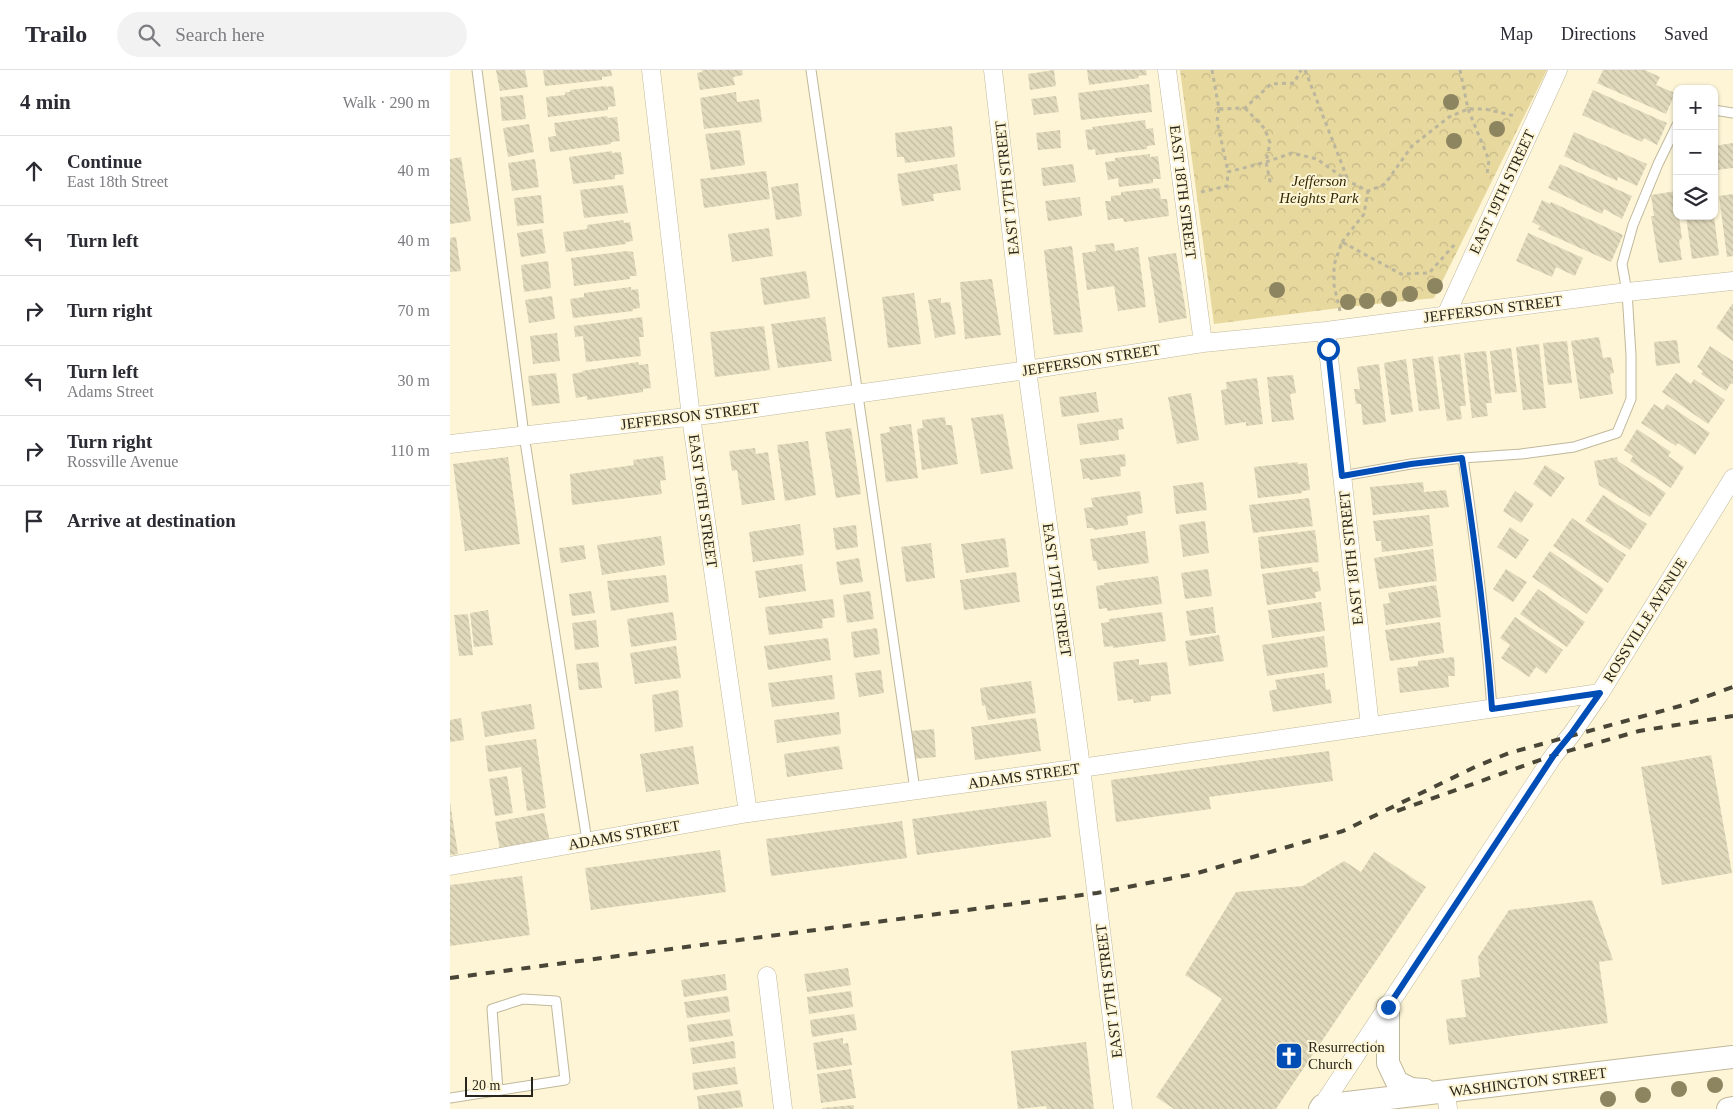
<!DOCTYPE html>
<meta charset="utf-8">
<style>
body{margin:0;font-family:Georgia,serif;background:#f2f2f3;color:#2b2b33}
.controls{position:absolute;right:15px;top:15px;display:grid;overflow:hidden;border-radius:10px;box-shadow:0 1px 4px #0004}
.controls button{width:45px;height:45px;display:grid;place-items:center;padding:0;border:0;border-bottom:1px solid #e1e1e2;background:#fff;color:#2b2b33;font:25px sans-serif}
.scale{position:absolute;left:15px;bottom:12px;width:68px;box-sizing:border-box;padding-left:5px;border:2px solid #28251a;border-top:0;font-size:14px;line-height:18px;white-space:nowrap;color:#28251a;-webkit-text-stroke:4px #fdf5d6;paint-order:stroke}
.stop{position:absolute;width:15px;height:15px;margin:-11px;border:4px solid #004db6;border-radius:50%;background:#fff}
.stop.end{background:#004db6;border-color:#fff;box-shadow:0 1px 5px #0008}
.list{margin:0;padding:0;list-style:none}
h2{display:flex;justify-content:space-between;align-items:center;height:65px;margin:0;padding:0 20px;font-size:21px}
h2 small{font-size:16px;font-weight:400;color:#7c7c81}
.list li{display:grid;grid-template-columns:32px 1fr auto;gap:15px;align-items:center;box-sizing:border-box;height:70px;padding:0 20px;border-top:1px solid #e1e1e2}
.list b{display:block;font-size:19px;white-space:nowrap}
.list p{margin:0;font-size:16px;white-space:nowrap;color:#7c7c81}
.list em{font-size:16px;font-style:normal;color:#7c7c81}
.icon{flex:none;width:28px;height:28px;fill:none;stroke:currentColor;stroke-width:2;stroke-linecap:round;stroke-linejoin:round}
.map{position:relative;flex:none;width:1283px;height:1039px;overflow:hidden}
header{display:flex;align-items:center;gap:30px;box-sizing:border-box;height:70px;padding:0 25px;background:#fff;border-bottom:1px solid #e1e1e2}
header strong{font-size:24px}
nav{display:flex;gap:28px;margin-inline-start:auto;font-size:18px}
.search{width:350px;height:45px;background:#f2f2f3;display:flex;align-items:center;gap:12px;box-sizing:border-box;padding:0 18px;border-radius:28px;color:#7c7c81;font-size:19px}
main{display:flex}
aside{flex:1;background:#fff}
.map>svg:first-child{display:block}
</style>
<header>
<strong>Trailo</strong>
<div class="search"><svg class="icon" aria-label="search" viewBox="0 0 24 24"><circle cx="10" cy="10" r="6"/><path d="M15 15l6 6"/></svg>Search here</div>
<nav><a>Map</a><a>Directions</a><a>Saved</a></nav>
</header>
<main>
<aside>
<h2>4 min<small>Walk · 290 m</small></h2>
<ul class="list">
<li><svg class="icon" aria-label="ahead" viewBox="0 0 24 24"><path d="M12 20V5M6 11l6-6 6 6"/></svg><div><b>Continue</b><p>East 18th Street</p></div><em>40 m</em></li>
<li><svg class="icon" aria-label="left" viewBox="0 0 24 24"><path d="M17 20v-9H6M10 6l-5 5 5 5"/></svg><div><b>Turn left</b></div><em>40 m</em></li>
<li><svg class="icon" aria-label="right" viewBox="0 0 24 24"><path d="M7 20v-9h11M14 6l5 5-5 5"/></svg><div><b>Turn right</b></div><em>70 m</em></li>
<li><svg class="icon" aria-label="left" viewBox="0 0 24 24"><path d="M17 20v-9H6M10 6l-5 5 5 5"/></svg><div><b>Turn left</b><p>Adams Street</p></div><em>30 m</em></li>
<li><svg class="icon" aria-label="right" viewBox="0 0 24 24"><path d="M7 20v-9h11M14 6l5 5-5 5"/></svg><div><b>Turn right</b><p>Rossville Avenue</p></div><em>110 m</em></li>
<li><svg class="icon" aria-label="arrive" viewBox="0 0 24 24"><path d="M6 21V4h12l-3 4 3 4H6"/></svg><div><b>Arrive at destination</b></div></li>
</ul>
</aside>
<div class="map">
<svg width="1283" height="1039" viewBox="0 0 1283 1039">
<defs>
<pattern id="park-crowns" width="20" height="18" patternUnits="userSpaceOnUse" patternTransform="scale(1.25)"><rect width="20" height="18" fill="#e7d89e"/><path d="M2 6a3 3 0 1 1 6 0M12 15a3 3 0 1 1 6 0" fill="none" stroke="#c6b988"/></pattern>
<pattern id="building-back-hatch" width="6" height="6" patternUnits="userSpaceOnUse" patternTransform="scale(1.25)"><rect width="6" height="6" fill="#e1d9bb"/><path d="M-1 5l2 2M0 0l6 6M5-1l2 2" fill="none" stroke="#c1baa0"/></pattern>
</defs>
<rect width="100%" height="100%" fill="#fdf5d6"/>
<path fill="url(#park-crowns)" d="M730 0H1097L984 228 889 238 764 254Z"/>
<path fill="url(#building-back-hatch)" d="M46 0H75L78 17 50 21Z
M93 0H161L162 6 152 7V10L95 16Z
M252 0H292L293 5 283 7 285 15 250 20 247 3 252 2Z
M604 0 606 16 580 20 578 4Z
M637 0H696L697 5 688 6 689 8 639 15Z
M1153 0H1195L1210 7 1206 15 1225 23 1216 44 1147 13Z
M699 14 702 42 631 50 628 23Z
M156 16V17L163 16 166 36 158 37V40L98 47 96 27 115 25V22H120V20Z
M1143 20 1217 53 1207 75 1194 68 1192 72 1132 45Z
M286 22 287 32 309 29 312 52 254 59 250 28Z
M73 25 76 49 52 51 50 27Z
M606 26 609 42 584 45 581 29Z
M157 46 158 48 167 47 170 71 161 72V74L100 82 98 67 106 66 104 53Z
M695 50 696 59 703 58 705 75 697 76V79L646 85 645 79 638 80 635 60 643 59 642 57Z
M79 54 84 82 58 87 53 58Z
M502 56 505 87 455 93 454 87H447L445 63Z
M290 60 295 95 261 100 255 64Z
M610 60 611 78 588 80 586 63Z
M1124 62 1197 94 1187 116 1168 107 1167 111 1114 86Z
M1283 73V98L1265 100 1264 76Z
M162 81V83L171 82 174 104 165 105V109L123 114 119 87Z
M700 84V87L708 86 711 109H703V113L669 117 668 108 658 110 655 92 665 91V88Z
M11 87 21 151 0 154V89Z
M85 89 89 117 62 121 58 93Z
M507 94 511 120 483 124 484 131 452 136 447 104Z
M623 94 626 112 593 116 591 98Z
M1110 94 1182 126 1172 149 1154 139 1152 144 1098 118Z
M316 101 320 129 254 138 250 109Z
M348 113 352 146 326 150 321 117Z
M173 115 178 143 134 148 130 120Z
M709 118 711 129H717L719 146 674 152 673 148 658 150 655 131H661V126L671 125V122Z
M1226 121 1227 146H1229L1232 169 1229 170 1232 190 1209 193 1201 146H1204L1201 125Z
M1283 124V186L1277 187 1269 126Z
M91 125 94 153 67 156 64 128Z
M630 127 632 146 598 151 595 131Z
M1092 130 1100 134 1101 132 1173 165 1161 192 1088 159 1090 156 1082 152Z
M1236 146H1264L1269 185 1242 189Z
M173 150 174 153 180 152 183 171 176 172V174L116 182 113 162 137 159V155Z
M319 158 323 186 282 192 278 164Z
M92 159 96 183 71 187 67 163Z
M1078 163 1133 188 1125 206 1106 197 1102 207 1066 191Z
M6 167 11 201 0 202V168Z
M664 173 665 181 688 177 696 237 668 241 664 216 637 220 632 183 646 181 645 175Z
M622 176 633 262 604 265 594 180Z
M177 181 183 182 187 206H180V209L124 216 121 188Z
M726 183 737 248 709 253 698 187Z
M98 191 101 218 74 222 71 195Z
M356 201 360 228 314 235 310 208Z
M542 209 551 265 515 269 510 212Z
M181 217V220L188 219 190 238 183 239V241L123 248 120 229 134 227V223Z
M464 223 471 274 438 278 432 227Z
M102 226 105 249 79 253 75 230Z
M491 228V233L500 232 506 264 485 268 478 230Z
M1282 234H1283V271L1266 258Z
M192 247 194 267H189L191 286 136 292 133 266 125 267 124 256Z
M375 247 382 291 328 298 321 254Z
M314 256 320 300 265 307 260 262Z
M107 263 110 291 83 294 80 266Z
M1149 267 1153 288 1161 287 1164 303 1160 304 1163 324 1130 329 1121 271Z
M1227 270 1230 293 1206 296 1204 272Z
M1117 271 1122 313 1098 315 1093 273Z
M1089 274 1096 338 1073 340 1066 277Z
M1260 276 1283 291V314L1281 313 1276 321 1251 304 1253 301 1247 297Z
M1061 278 1067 322 1045 324 1040 281Z
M1036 281 1042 333H1036L1038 346 1022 348 1014 283Z
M1010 284 1016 336H1010L1012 349 997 351 988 287Z
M983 286 990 339 969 341 962 289Z
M956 289 963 342 941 345 934 293Z
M188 292 189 295 198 294 201 318 193 319V322L137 330V326L126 328 122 304 133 302 132 301Z
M929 294 936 352 913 355 911 334H906L904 319H910L907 297Z
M106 303 110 333 82 336 78 306Z
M1226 303 1241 314 1244 309 1275 330 1258 354 1212 322Z
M843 305 846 323 840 324 844 350 822 352 817 307Z
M807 308 813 354 796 356V352L775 355 771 320 777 319 776 312Z
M646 322 649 342 612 347 609 327Z
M741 323 749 370 727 374 718 327Z
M1204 334 1213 340 1217 334 1260 363 1245 385 1228 373 1226 376 1191 353Z
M553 344 563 399 531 404 521 348Z
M495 347 496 355H502L508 394 472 400 467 359 473 358 472 350Z
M672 348 674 359 668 360 669 370 630 375 627 354Z
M461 354 468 408 436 412 430 364 440 362 439 357Z
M401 358 411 424 386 428 375 362Z
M1187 359 1221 382 1218 386 1234 397 1221 418 1180 391 1183 386 1174 380Z
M358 371 366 425 335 431 327 375Z
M305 378 306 384 318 382 325 430 292 435 287 400 282 401 279 381Z
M675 384 676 396 670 397 671 406 640 410 639 408 633 409 630 389Z
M213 386 216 410 210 411 212 424 122 435 120 404 184 395 183 390Z
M58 387 70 474 15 481 3 394Z
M1167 387 1168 391 1216 423 1200 447 1149 415 1144 391Z
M848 392V394L857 393 860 420 852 421V423L808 428 804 397Z
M1095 395 1115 408 1101 427 1083 414Z
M753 412 757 440 726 444 723 416Z
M973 412 974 422 996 420 999 437 923 445 920 417Z
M690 421 693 443 677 446 678 455 644 460 643 458H637L634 438 643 437 641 428Z
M1065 421 1084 434 1071 453 1053 441Z
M1153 425 1197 454 1180 480 1135 451Z
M859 428 863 456 803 463 799 435Z
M979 445 983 476 932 482 931 471H926L923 451Z
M1122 448 1176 485 1158 513 1103 476Z
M755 451 759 483 733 487 729 455Z
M350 454 354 485 303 492 299 462Z
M406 455 408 477 386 480 383 458Z
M1060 457 1079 470 1066 489 1047 477Z
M865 460 869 492 811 499 808 467Z
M695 461 699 493 648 500 646 491H643L640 469Z
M211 466 215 495 152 505 147 475Z
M555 468 559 497 516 503 511 474Z
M481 473 485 508 456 512 451 477Z
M134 475 136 489 111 493 109 478Z
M983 479 987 511 929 519 924 488Z
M1100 481 1154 519 1137 544 1082 507Z
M409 488 413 512 390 515 386 492Z
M352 494 356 521 309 528 305 501Z
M862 497 863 502 868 501 871 521 865 522 866 528 817 535 812 504Z
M758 499 762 526 735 529 731 503Z
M1056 499 1077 512 1063 532 1043 519Z
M566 502 570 532 514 540 510 510Z
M216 505 219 532 161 541 157 511Z
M708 506 712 534 657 541V538L649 539 646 516 654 515V513Z
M986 515 991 547 936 555 933 534 940 533 938 523Z
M1088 519 1135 552 1117 577 1070 544Z
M141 521 145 543 122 546 119 524Z
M420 521 424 549 397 553 393 525Z
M383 529 385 547 372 549 373 558 319 565 315 537Z
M871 532 875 561 822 568 818 540Z
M763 537 766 563 740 566 736 541Z
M38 540 43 575 24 577 20 543Z
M223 542 227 570 181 577 177 549Z
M712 542 716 571 663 578V576L654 577 651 553 659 552V549Z
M18 544 23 585 9 586 4 545Z
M1065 547 1113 580 1096 604 1086 597 1079 607 1051 588 1060 575 1050 568Z
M146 550 149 577 125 580 122 553Z
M990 552 994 583 940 591 935 560Z
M427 558 430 584 404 588 401 562Z
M769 565 774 591 739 596 735 571Z
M874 566 878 597 817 606 812 575Z
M378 568 381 590 318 600 314 576Z
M226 576 231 608 185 614 180 583Z
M1004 587 1005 606H998L999 617 950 623 947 598 968 596V591Z
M689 589V595L717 592 721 624 701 626V631L684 633 683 629 668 631 663 592Z
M148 592 152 618 129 620 126 594Z
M431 600 434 623 409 627 405 603Z
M874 603 876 620 880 619 882 633 823 642 819 621 827 619 825 610Z
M382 605 385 629 322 637 318 613Z
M581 611 586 643 538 650 535 635 532 636 530 618Z
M228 620 233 657 205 662 202 625Z
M81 634 85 659 35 667 31 642Z
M389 642 391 664 327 673 324 650Z
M11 648 14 670 0 672V650Z
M586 648 591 681 525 690 521 657Z
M484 659 486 687 463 689 460 661Z
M86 669 96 738 77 741 71 697 38 702 35 676Z
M243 676 249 714 196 722 190 684Z
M389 676 393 699 337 707 334 684Z
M879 681 883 711 759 727 761 739 666 752 661 710Z
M1261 685 1282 803 1212 815 1191 697Z
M57 706 63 743 45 746 39 709Z
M596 731 601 767 467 785 462 749Z
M0 732 8 784 0 785Z
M94 743 100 772 50 780 45 752Z
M452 751 457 788 321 806 316 769Z
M270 780 276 822 141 840 135 798Z
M924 782 976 817 826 1039H724L706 1027 772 929 735 905 786 822 853 816 894 791 911 802Z
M72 806 80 865 0 876V815Z
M1142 830 1163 890 1149 892 1158 953 999 975 996 949 1016 947 1011 910 1030 907 1028 887 1059 840Z
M398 898 401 915 357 922 354 904Z
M275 904 277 920 234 927 231 910Z
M401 921 403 937 359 944 357 927Z
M278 926 280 942 237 948 234 932Z
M404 944 407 960 362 967 360 950Z
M280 949 283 966 239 972 237 955Z
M393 968V974L398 973 402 995 367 1000 363 973Z
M284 971 286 988 243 994 240 978Z
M636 972 644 1039H597L596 1036 568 1039 561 981Z
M285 997 288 1014 244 1020 242 1003Z
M401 999 406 1028 371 1033 367 1004Z
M290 1020 293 1037 276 1039H249L247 1026Z
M404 1035V1039H372V1038Z"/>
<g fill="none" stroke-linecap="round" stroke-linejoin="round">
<g stroke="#c0b89b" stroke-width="11">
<path id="service" d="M27 0 74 365 137 771
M361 0 465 720
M1264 40 1283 43
M892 406 961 394 1013 388
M1042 639C1036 555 1025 471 1013 388L1071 384 1124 377 1167 363 1181 329V285L1177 222 1172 194 1183 155 1208 94 1227 55
M0 1028C38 1022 76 1016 115 1010L106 931 73 929 42 939 48 1020"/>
</g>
<g stroke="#c0b89b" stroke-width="19">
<path id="minor" d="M201 0 241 347 298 743
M543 0 577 300 629 682 673 1039
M717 0 753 273
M996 245 1108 0
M876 261 920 656
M0 374 263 344 577 300 753 273 876 261 1177 222 1283 211
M0 796 298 743 631 698 1150 623
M317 906 333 1039
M996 1022 998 1039
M872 1036 1104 685 1121 665 1150 623 1283 408"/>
</g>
<g stroke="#c0b89b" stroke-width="24">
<path id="tertiary" d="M938 937V993L947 1012 961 1019 975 1020
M870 1039 872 1036 1283 987
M1278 1039 1283 1038"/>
</g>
<path stroke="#bcb69d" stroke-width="3" stroke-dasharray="4 4" stroke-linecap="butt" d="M762 0 769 39 795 38 821 14 844 13 851 0
M855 0 898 110
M1010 0 1018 39 1039 90 1037 104
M795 38 815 59 820 73 816 92 821 116
M769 39 767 51 778 102
M751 122 777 116 778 102 816 92 842 83 867 89 898 111 918 121 935 114 962 76 999 47 1018 39H1035L1065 46
M892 172 914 144 918 121
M890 241 884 215V195L892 172 951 204 979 203 1006 173"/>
<use href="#service" stroke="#fff" stroke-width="9"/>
<use href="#minor" stroke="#fff" stroke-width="18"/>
<use href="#tertiary" stroke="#fff" stroke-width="22"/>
<path stroke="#494637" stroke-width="4" stroke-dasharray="9 9" stroke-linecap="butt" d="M947 741 1104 685 1189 661 1283 646
M0 908 647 823 744 804 893 761 1027 696 1059 683 1230 636 1283 617"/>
</g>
<g fill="#8d8460">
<circle cx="1001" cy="32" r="8"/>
<circle cx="1047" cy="59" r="8"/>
<circle cx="1004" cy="71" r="8"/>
<circle cx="985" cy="216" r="8"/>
<circle cx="827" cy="220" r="8"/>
<circle cx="960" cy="224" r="8"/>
<circle cx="939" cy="229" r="8"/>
<circle cx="917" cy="231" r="8"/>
<circle cx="898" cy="232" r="8"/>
<circle cx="1265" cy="1015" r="8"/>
<circle cx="1229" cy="1019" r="8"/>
<circle cx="1193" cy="1025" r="8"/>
<circle cx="1158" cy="1029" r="8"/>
</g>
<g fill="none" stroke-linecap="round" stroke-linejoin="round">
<path stroke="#004db6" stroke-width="6" d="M878 279 892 406 961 394 1012 388C1025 471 1036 555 1042 639L1150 623 1121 664 1104 685 938 937"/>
</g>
<defs>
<g id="church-square" transform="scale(1.4375)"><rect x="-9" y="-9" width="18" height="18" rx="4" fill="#004db6" stroke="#fdf5d6"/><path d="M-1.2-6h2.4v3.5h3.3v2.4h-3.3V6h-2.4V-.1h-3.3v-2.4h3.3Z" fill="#fff"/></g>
</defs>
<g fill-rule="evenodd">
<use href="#church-square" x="839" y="986"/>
</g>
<g text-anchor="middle" stroke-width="4" stroke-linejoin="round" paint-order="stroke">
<g font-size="15" font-style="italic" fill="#322800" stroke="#fdf5d6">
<text x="869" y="116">Jefferson<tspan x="869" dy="17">Heights Park</tspan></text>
</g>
<g font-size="15" fill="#28251a" stroke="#fdf5d6">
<text transform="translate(557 118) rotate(-96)" y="5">EAST 17TH STREET</text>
<text transform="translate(733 122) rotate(83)" y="5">EAST 18TH STREET</text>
<text transform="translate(1052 122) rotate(-65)" y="5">EAST 19TH STREET</text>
<text transform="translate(1043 239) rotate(-7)" y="5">JEFFERSON STREET</text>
<text transform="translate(641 290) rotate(-9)" y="5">JEFFERSON STREET</text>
<text transform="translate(240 346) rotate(-7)" y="5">JEFFERSON STREET</text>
<text transform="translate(253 431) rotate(82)" y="5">EAST 16TH STREET</text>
<text transform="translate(901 488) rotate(-96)" y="5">EAST 18TH STREET</text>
<text transform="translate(607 520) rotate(82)" y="5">EAST 17TH STREET</text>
<text transform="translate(1195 550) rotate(-58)" y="5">ROSSVILLE AVENUE</text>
<text transform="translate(574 706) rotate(-8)" y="5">ADAMS STREET</text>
<text transform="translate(174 765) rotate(-10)" y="5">ADAMS STREET</text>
<text transform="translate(659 921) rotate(-97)" y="5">EAST 17TH STREET</text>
<text transform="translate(1078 1012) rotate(-7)" y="5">WASHINGTON STREET</text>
</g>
<g font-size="15" fill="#28251a" stroke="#fdf5d6" text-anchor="start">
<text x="858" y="982">Resurrection<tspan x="858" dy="17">Church</tspan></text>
</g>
</g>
</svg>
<div class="controls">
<button>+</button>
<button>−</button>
<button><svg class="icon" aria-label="layers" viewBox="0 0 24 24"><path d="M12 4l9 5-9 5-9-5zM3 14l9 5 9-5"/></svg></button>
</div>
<div class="scale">20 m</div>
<div class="stop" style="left:878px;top:279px"></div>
<div class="stop end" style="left:938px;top:937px"></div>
</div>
</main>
